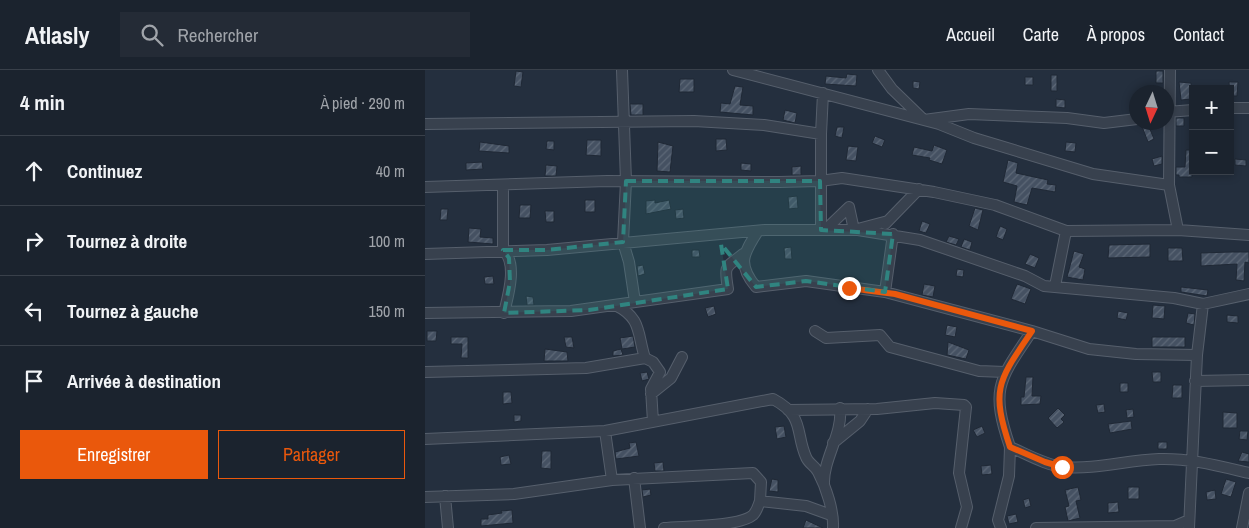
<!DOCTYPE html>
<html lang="fr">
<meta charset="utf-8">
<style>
body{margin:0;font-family:"Archivo Narrow",sans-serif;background:#242b36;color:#f1f3f6}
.controls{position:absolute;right:15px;top:15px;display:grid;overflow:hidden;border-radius:0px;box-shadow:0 2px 8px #0003}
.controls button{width:45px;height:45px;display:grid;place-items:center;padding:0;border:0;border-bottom:1px solid #39404a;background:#1b232e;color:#f1f3f6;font:25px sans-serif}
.compass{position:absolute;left:704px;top:15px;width:45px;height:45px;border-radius:50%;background:#1b232e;box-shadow:0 2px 8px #0003;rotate:184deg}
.stop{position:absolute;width:15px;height:15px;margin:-11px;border:4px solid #ea580c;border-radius:50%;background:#fff}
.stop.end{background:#ea580c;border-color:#fff;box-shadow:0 1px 5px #0008}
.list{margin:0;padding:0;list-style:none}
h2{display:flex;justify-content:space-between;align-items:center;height:65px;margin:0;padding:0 20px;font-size:21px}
h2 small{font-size:16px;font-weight:400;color:#a0a4aa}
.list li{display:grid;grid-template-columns:32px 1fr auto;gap:15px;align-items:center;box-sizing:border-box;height:70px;padding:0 20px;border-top:1px solid #39404a}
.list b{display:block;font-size:19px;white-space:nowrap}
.list em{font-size:16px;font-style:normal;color:#a0a4aa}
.actions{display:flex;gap:10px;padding:15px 20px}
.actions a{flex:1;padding:11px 0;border:1px solid #ea580c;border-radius:0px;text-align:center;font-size:18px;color:#ea580c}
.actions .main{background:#ea580c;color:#fff}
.icon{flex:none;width:28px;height:28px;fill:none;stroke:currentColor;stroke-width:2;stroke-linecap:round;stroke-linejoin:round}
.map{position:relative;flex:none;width:824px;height:458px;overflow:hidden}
header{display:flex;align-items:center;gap:30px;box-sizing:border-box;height:70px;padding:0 25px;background:#1b232e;border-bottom:1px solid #39404a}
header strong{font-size:24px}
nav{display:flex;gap:28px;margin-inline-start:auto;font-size:18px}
.search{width:350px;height:45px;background:#242b36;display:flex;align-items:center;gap:12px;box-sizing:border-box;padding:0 18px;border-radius:0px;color:#a0a4aa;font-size:19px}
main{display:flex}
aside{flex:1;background:#1b232e}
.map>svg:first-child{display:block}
</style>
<header>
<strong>Atlasly</strong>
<div class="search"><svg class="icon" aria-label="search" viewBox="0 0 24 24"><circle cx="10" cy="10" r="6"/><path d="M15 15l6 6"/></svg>Rechercher</div>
<nav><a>Accueil</a><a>Carte</a><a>À propos</a><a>Contact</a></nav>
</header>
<main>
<aside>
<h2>4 min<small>À pied · 290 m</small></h2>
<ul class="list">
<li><svg class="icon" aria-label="ahead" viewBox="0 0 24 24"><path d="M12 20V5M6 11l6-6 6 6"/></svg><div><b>Continuez</b></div><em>40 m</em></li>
<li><svg class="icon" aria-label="right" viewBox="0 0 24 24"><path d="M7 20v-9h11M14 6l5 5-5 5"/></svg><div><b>Tournez à droite</b></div><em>100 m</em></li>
<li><svg class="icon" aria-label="left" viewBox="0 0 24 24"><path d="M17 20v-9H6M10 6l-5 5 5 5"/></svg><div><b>Tournez à gauche</b></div><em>150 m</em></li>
<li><svg class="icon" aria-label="arrive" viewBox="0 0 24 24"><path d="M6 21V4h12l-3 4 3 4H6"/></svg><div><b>Arrivée à destination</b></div></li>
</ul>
<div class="actions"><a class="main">Enregistrer</a><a>Partager</a></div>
</aside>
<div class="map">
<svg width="824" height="458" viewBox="0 0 824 458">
<defs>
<pattern id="building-hatch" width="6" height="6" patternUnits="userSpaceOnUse" patternTransform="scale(1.25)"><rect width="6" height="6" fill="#455162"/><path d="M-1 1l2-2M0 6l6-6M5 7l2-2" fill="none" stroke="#5d6877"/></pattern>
</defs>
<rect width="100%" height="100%" fill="#242f3e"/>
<path fill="url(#building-hatch)" stroke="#1f2835" d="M91 1 98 2 96 17 89 16Z
M731 1H738V13H731Z
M422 4 432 5 431 16 400 14 401 6 421 8Z
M626 5H632V21H626Z
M600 7H608V15H600Z
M255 9H269V22H254Z
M488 11 495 12 494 19 488 18Z
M754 12 766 13V29L756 30Z
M804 12H813L812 26H805Z
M310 16 318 17 315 35 328 36V45L295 42 296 33 305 34Z
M631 29 640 30V38L631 37Z
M205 34H218V45H206Z
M360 40 372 43 370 53 358 50Z
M751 48H759V56H751Z
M719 52H722L729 69 723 72 716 54Z
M412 57H419L417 68 410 66Z
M450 66 460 70 457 77 447 73Z
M291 69H301L302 80 291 81Z
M162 70H176V86L161 85Z
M122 71H129V80L121 79Z
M55 72 84 76V83L54 81Z
M233 72 248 76 245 102 232 101Z
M641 72 651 73 650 82 640 81Z
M509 75 522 80 517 94 504 90 505 88 487 85 489 77 507 81Z
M423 76 433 77 431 91 421 90Z
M761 80H767V107H754V105H751V97H760Z
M737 86V94L729 96 727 89Z
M810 89 821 90V96L810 95Z
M583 90 593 93 591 103 623 110 622 114 631 115 630 122 607 118 602 135 589 132 592 116 578 112Z
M57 92 58 99 41 100V93Z
M316 93 326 94V101L316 100Z
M121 95 132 96 131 106H120Z
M376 96V105H367V97Z
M372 126 373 138 364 139 363 127Z
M160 130H170V142H160Z
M230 130V133L244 130 246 139 221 144V131Z
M95 135H106L105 148H94Z
M550 138 558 140 553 160 544 156Z
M16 139H23L22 150H15Z
M258 139 259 148 251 149 250 140Z
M120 141H129V152H121Z
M497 151 505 154 501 163 494 161Z
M575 156 582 159 578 170 571 167Z
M44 158 56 159 55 167 68 168V174L43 172Z
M524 166 534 169 531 175 521 172Z
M539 169 547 172 545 180 536 177Z
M725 174V187L683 188 684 175Z
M366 177 367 189H360L359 178Z
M743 178H757L758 191H743Z
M267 180H274L275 187H267Z
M649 181 659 184 654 197 660 199 658 210 642 207Z
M806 182H824V193L820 192 819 211 811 210 812 194 776 196V183Z
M605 184 614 188 610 198 600 194Z
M218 195 220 204 213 206 212 196Z
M532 199 539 200 538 207 531 206Z
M68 206 69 214H60L59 207Z
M499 214 510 216 508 227 497 225Z
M592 214 606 219 600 234 586 229Z
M756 217 783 220 782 226 756 222Z
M101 226 108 227 109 235H102Z
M728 235 740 236 739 249 727 248Z
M289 236 291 244 283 247 280 238Z
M693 241 703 243 701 250 692 248Z
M763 243 770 244 769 255 761 253Z
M802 245 813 246V253L802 252Z
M522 255 532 257 530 267 520 265Z
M2 261H12L11 271H2Z
M208 266 210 277 197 279 195 268Z
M26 267H43V288H36L37 274H26Z
M139 267H147L149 278 141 277Z
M727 267H760V277H727Z
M523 272 544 280 541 289 522 285Z
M120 279 142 282 143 291H119Z
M196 279 198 285 188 286V281Z
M222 302 224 309 217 311 215 303Z
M727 302H736V312H728Z
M601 307H608L607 326H616L615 334 596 335V327H599Z
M695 313H703V322H695Z
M748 315H757V328H747Z
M78 322H86L87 333 78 334Z
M679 334 680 342 673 343 671 335Z
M633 338 640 345 636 349 639 352 632 358 623 348Z
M708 339 709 347 702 348 701 340Z
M798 342 812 343V358H798Z
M89 345H96V351L89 352Z
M706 351 707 359 685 363 683 354Z
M359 356 361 367 352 369 350 357Z
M557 356 560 363 552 367 548 360Z
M815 361H823L822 370 814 369Z
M211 372 214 386 191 389 190 382 205 378 204 373Z
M733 372H742V379H733Z
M117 381H126V399L116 398Z
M817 382 824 384V392L813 391Z
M84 385 86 394 76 395 75 387Z
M238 392 239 401H230L229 393Z
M566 395 567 404 557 405 556 396Z
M347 409 353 410V422L344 421Z
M801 409 811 412 806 427 796 424Z
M653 417 656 430 651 431 655 448 643 451 640 437 644 436 640 420Z
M703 417H714V429H703Z
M225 419 226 425 218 427 217 420Z
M790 420 791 429 782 430 781 422Z
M604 428 606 436 600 438 598 430Z
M693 432 694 442 683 443V433Z
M87 440 88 453 56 456V449H63V445L77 443 76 441Z
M591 444 593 452 584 454 582 446Z
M381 450 398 458H378Z"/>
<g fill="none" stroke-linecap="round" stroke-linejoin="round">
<g stroke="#565f6c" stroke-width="12">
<path id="minor" d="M197 0 201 111 198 172 204 192 210 232
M308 0 514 54 549 68 668 104 744 115 753 160 824 165
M453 0 467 19 499 50 544 44 642 48 679 53 712 49
M805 38H824
M742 42 768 40
M0 54 269 51 339 55 396 64 398 23
M744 115 745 0
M78 116V180C93 193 83 226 79 243
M0 117 182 111 354 112 395 111 417 108 509 122 570 135 641 161 753 160
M460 154 494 119
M396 160V64
M400 160 424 137 429 160 463 151
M333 161C318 184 312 194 331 217L381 211 460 222 607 261 664 279 711 284 772 285 778 234
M0 184 122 180 340 160H433L495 170 600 206 619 216 749 228 778 234 824 224
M630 216 641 161
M460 222 468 164
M190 235C217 248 212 263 220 288L228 292 235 302 226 319 228 352
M0 243 146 241 303 219C299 195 300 198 318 184
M390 261 401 268 455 265 465 277 554 301 580 302
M607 261C574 310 565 318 585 377 602 384 620 395 638 397 670 400 702 390 734 389 765 388 794 396 824 403
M0 302 161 298 220 288
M770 311 824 310
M226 324 246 308 257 287
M363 340 452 339 510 333 539 335 541 337 534 403 542 437 536 458
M180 361 187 410
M0 369 180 361 348 329C380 346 370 362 381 387 383 393 390 396 393 402 401 417 409 441 408 458
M408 373 435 351 443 339
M209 408 215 458
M399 414C398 389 418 364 415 338
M20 426 23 458
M0 427 89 424 187 410 328 403 336 412 335 431
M239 458C259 456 314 457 328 445 332 441 333 436 335 431L381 436 406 445
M576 458 573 450 584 406 585 377
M611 458 750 456 764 450
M764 458 772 285
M817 458 824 423"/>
</g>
<use href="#minor" stroke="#38414e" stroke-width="10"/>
</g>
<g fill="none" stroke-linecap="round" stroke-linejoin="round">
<path stroke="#ea580c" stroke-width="6" d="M424 218 470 224 607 261C574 310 565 318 585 377L620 392 637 397"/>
</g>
<path fill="#308480" fill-opacity="0.2" stroke="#308480" stroke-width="4" stroke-dasharray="10 6" stroke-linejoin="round" d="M201 111H395L396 160 468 164 460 222 381 211 331 217 296 174 303 219 164 240 79 243 85 212 84 188 78 180H122L198 172Z"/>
</svg>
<div class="controls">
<button>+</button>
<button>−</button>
</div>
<svg class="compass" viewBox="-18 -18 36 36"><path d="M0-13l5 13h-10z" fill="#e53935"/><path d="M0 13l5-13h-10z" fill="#a0a4aa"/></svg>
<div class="stop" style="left:637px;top:397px"></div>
<div class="stop end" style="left:424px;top:218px"></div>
</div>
</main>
